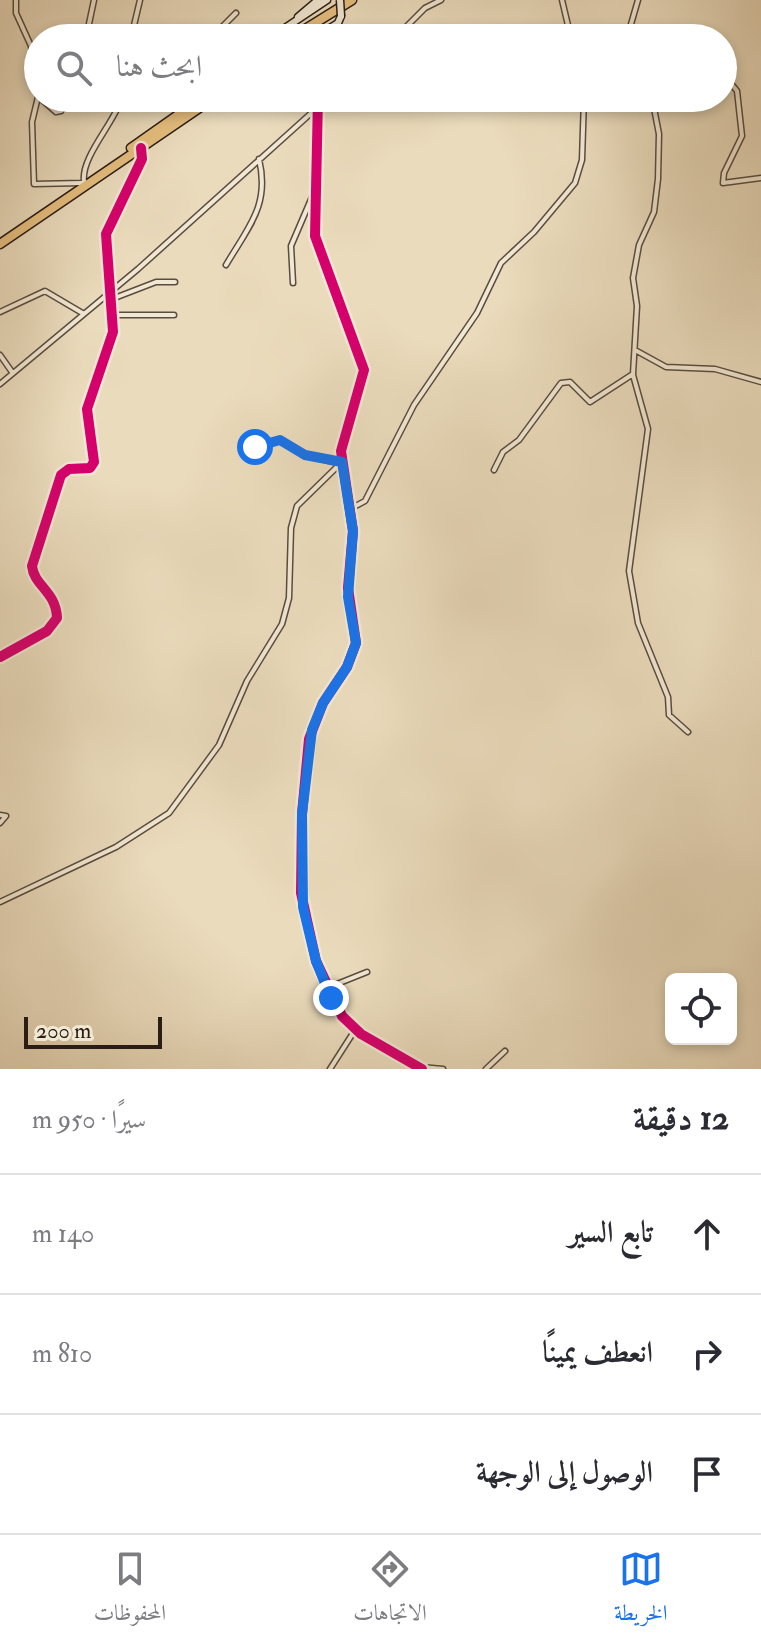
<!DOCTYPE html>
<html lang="ar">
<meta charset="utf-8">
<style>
body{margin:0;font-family:"IM FELL Double Pica",Amiri,serif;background:#f2f2f3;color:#2b2b33;direction:rtl}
.controls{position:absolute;right:24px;bottom:24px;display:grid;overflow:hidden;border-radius:12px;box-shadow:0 4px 12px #0003}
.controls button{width:72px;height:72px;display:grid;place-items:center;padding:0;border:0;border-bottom:2px solid #e1e1e2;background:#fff;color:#2b2b33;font:40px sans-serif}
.scale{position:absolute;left:24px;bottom:20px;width:138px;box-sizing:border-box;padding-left:8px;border:4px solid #2a1d16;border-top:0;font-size:22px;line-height:28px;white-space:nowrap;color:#2a1d16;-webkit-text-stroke:6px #f1e8d3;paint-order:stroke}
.stop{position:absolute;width:24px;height:24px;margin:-18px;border:6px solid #1a73e8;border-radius:50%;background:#fff}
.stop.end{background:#1a73e8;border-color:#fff;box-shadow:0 2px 8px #0008}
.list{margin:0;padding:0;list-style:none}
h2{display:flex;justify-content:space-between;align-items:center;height:104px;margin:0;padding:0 32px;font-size:34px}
h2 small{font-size:26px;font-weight:400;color:#7c7c81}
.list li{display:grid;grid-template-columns:52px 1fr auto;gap:24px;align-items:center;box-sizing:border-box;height:120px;padding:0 32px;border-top:2px solid #e1e1e2}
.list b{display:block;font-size:30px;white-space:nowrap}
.list em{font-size:26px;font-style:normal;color:#7c7c81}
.icon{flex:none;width:44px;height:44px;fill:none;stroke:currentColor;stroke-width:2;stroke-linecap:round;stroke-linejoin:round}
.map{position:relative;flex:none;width:761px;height:1069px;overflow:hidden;direction:ltr}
.search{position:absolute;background:#fff;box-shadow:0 4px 12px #0003;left:24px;right:24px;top:24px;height:88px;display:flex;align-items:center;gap:20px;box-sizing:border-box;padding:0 28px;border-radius:44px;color:#7c7c81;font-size:30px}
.sheet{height:464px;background:#fff}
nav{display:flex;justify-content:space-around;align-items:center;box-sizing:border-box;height:112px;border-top:2px solid #e1e1e2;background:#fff;font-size:22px;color:#7c7c81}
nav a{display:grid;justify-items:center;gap:4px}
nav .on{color:#1a73e8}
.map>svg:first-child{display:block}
</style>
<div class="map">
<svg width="761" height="1069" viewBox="0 0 761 1069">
<rect width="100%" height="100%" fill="#eadbbc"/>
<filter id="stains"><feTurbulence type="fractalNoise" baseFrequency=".0025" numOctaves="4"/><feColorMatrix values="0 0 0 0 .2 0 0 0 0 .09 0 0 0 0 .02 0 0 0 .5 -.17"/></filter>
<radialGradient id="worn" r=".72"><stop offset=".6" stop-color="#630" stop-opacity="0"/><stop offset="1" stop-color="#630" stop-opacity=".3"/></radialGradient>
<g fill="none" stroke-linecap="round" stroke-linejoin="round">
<g stroke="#5a4c40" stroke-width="7">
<path id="minor" d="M16 0V13L31 46 38 93
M562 0 571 38
M86 38 94 0
M131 38 140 0
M218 38 223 26 236 13
M395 38 425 8 441 0
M627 38 638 0
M723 86H733L737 91 742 136 724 173 723 183 761 178
M38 97 32 122 34 184 82 183
M40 98 56 112 61 111 68 98
M318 98 315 236 364 370 341 451 353 531 348 588 356 643 347 667 323 703 309 739 302 814 301 893 316 961 342 1016 361 1034 422 1069
M654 98H681
M84 181C81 157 114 123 122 98
M226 265C249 226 270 205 259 159
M293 283 291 246 312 197
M112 299 156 282H175
M0 312 45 291 84 314
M113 315H174
M635 350 666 367 715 369 761 382
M0 355 12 372
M633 375 648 429 629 571 638 623 668 697 669 715 688 732
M0 384 138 269 328 98
M242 443 252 447 280 440 305 455 338 463
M494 470 503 452 519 440 561 383 570 382 590 402 633 374 637 306 633 278 639 245 654 212 658 179 659 134 652 98
M350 509 365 501 414 405 477 313 501 263 534 232 575 183 582 160 584 98
M0 657 47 631 57 618C56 591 34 586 32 566L61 475 69 469 90 468 94 462 87 409 113 332 106 234 142 159V149
M0 815 6 816 0 823
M0 902 116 847 169 813 219 745 247 681 282 624 289 598 291 528 297 506 342 462
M327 988 367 972
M421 1067 443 1069
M330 1069 355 1030
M486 1069 505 1051"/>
</g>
<g stroke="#2a1d16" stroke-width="9">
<path id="secondary" d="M298 17 318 0
M270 38 327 0
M314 38 338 23 341 16"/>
</g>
<g stroke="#2a1d16" stroke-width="11">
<path id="trunk" d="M291 38 352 0
M131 148 202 98
M0 244 214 98"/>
</g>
<use href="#minor" stroke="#f1e8d3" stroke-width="4"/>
<use href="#secondary" stroke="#f1e8d3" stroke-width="6"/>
<use href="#trunk" stroke="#e5be7e" stroke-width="8"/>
<g stroke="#2a1d16" stroke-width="9" stroke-linecap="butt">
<path id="secondary-bridge" d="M340 0 341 16"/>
</g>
<use href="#secondary-bridge" stroke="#f1e8d3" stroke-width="6"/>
<g stroke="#f1e8d3" stroke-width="15">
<path id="cycleway" d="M318 98 315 236 364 370 341 451 353 531 348 588 356 643 347 667 323 703 309 739 302 814 301 893 316 961 342 1016 361 1034 422 1069
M0 657 47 631 57 618C56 591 34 586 32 566L61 475 69 469 90 468 94 462 87 409 113 332 106 234 142 159 141 148"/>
</g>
<use href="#cycleway" stroke="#d6006c" stroke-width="10"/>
</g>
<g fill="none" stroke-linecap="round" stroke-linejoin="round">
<path stroke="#1a73e8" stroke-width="10" d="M255 447 280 440 305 455 342 462 353 531 348 597 356 643 347 667 323 703 312 730 302 814 303 907 316 961 331 998"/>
</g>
<rect width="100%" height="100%" filter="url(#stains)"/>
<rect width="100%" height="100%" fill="url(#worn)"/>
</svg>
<div class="controls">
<button><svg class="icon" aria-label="locate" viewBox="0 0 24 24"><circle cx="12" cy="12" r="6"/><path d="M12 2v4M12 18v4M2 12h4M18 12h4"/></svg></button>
</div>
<div class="scale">200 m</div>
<div class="stop" style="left:255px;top:447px"></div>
<div class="stop end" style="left:331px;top:998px"></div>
<div class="search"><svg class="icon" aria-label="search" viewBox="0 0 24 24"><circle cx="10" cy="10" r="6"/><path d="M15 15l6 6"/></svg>ابحث هنا</div>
</div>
<section class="sheet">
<h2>12 دقيقة<small>سيرًا · 950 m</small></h2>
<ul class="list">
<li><svg class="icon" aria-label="ahead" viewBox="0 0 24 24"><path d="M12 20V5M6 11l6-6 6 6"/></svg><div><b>تابع السير</b></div><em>140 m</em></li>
<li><svg class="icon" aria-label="right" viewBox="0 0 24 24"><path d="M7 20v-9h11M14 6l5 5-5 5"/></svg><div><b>انعطف يمينًا</b></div><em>810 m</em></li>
<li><svg class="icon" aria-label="arrive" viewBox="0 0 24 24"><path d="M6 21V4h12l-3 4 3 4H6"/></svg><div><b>الوصول إلى الوجهة</b></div></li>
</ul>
</section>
<nav>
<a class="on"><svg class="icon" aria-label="map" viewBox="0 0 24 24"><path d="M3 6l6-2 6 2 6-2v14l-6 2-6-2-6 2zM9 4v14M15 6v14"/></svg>الخريطة</a>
<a><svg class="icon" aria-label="directions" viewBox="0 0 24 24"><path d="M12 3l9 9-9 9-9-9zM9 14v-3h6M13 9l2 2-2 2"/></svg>الاتجاهات</a>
<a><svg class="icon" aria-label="saved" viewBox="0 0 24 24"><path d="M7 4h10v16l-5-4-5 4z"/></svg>المحفوظات</a>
</nav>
